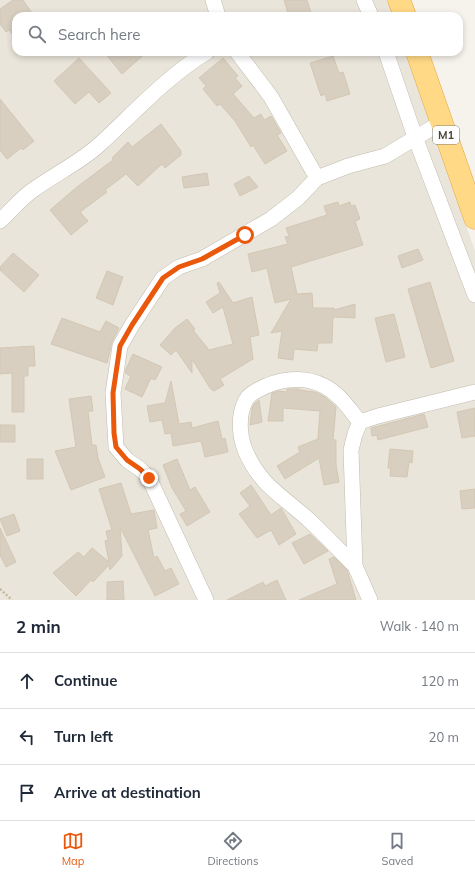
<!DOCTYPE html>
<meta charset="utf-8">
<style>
body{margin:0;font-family:Mulish,sans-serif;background:#f2f2f3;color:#1f2937}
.stop{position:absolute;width:12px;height:12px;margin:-9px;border:3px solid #ea580c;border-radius:50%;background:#fff}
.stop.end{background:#ea580c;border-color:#fff;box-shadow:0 1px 4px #0008}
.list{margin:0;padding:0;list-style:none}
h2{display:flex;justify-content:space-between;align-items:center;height:52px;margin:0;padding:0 16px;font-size:17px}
h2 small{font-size:13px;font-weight:400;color:#747a83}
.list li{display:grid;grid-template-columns:26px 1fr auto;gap:12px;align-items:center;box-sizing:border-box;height:56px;padding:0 16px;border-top:1px solid #e0e1e3}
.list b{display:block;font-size:15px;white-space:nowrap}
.list em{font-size:13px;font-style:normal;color:#747a83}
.icon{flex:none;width:22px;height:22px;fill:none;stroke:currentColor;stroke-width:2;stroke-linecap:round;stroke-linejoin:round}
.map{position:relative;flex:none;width:475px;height:600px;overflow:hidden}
.search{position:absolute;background:#fff;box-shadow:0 2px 6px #0003;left:12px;right:12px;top:12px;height:44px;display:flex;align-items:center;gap:10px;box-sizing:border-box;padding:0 14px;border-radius:12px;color:#747a83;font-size:15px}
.sheet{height:220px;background:#fff}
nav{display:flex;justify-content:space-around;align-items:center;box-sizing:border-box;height:56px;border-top:1px solid #e0e1e3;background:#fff;font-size:11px;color:#747a83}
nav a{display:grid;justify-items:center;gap:2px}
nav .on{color:#ea580c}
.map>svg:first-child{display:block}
</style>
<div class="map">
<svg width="475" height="600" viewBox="0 0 475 600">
<rect width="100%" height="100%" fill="#f6f3ec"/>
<path fill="#eae5da" d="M0 0H387L393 16H16V52H405L475 251V600H0Z"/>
<path fill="#d8cfc1" stroke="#d3c7b4" d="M13 0H23L34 16H16V39L9 30 6 32 0 24V9Z
M284 0H307L312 16H289Z
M104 52H147L122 74Z
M333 56 339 73 343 72 350 94 327 101 325 94 321 96 310 63Z
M79 58 111 93 99 103 89 92 75 104 54 81Z
M223 58 238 76 235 78 242 86 233 94 254 118 261 114 264 120 271 116 281 133 277 135 287 151 265 164 253 145 251 147 235 121 220 104 217 106 203 89 206 86 199 78Z
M0 99 34 141 23 150 21 148 7 159 0 150Z
M161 124 181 151V155L165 168 162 164 138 186 126 174 105 190 107 192 80 212 88 221 71 235 50 210 77 187 113 160 112 158 128 142 132 147Z
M207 173 209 185 184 188 182 177Z
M249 176 258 187 240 196 234 184Z
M338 202 339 206 350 202 351 206 355 205 360 219 355 221 363 245 291 267 297 294 312 293 313 308H334V310L355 304V318L333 317 332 343H318L317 351 294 349 293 360 278 358 282 331 271 333 291 299 275 303 267 268 252 272 248 254 288 244 285 237 289 236 286 228 327 215 324 206Z
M418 249 423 260 402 268 398 256Z
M13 253 39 275 24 292 0 270V267Z
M107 271 123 277 113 305 96 298Z
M219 282 233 303 252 297 259 335 250 337 253 359 220 379 224 385 214 391 210 388 192 359V373L176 350 171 355 160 345 175 328 187 319 195 329 193 330 209 350 233 344 223 307 213 313 206 302 220 293 217 283Z
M430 282 454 361 431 368 408 289Z
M394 314 405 357 386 362 375 318Z
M62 318 100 332 106 321 119 328 112 342 107 363 51 344Z
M34 346 35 366H28V376H24V412H12V373L0 374V348Z
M133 354 162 367 155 380 151 378 142 397 125 389 131 376 125 373 126 369Z
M171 381 179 424 191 422 192 428 218 421 222 439 225 438 228 452 205 457 201 441 173 446 171 433 165 434 162 420 150 422 147 406 165 403Z
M287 389H299V390L315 392 325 397 336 407 333 440H336V465L339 482 324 485 319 458 285 479 277 466 300 452 298 447 318 439 320 411 283 408V421H268L272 393 279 391 287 392Z
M91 396 93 411H88L92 445H96L98 458 105 477 71 490 55 451 76 447 69 399Z
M259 400 262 422 250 425 252 409 254 404Z
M475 408V436L462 438 457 412Z
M424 414 428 427 378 440 377 435 372 436 371 428Z
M0 425H15V442H0Z
M390 449 413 451 412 463 409 462 407 477 390 476 391 468H388Z
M27 459H43V479H27Z
M177 459 190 490 195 487 210 512 187 526 180 514 186 511 172 488 163 465Z
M121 483 131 514 154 510 157 528 148 530 154 558 157 556 165 571 171 568 179 584 155 596 120 527 122 556 110 570 109 565 93 582 91 580 76 596 53 573 78 552 84 557 92 548 109 562 105 541 108 540 106 531 112 530 99 489Z
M251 485 271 515 281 508 296 534 279 545 271 530 257 538 239 514 250 506 240 493Z
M475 489V508L462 509 460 491Z
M14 514 20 531 7 536 0 519Z
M0 528 16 562 6 567 0 555Z
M310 534 328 551 304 564 292 543Z
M334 557 347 570 356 600H299L337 584 329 559Z
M277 580 286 600H227L263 582 265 586Z
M123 581 124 600H107V582Z"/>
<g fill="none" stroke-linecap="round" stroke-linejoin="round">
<g stroke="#c2bbae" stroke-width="16">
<path id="minor" d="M213 0 218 16
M364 0 371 16
M237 52 271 97 317 178
M386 52 415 137 475 295
M0 221C11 211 21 198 33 190 55 174 79 163 99 145 134 113 166 77 207 52
M355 566C340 551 325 535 310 521 283 496 260 486 245 450 239 434 238 414 246 400 248 396 254 392 258 390 277 379 304 375 324 386 340 394 349 409 360 422
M206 600 149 478 140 469 127 460 116 447 113 393 120 346 132 325 163 278 179 267 202 259 271 219 298 198 317 178 348 166 385 156 442 122
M370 600 355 566 351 450 355 434 360 422 378 416 475 392"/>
</g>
<g stroke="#e0a43c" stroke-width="23">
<path id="trunk" d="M399 0 405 16
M417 52 475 218"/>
</g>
<path stroke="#c4b79f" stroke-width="2.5" stroke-dasharray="2 2" stroke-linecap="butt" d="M0 589 12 600"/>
<use href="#minor" stroke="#fff" stroke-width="15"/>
<use href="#trunk" stroke="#ffd985" stroke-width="22"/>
</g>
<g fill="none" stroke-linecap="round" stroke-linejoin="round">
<path stroke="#ea580c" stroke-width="5" d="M149 478 140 469 127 460 116 447 114 433 113 393 120 346 132 325 163 278 179 267 202 259 245 235"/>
</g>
<g text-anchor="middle" stroke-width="4" stroke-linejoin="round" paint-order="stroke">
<rect fill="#fff" stroke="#817c74" stroke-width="1" x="433" y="126" width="26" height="18" rx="3"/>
<g font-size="11" font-weight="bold" fill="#4b4439">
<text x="446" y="139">M1</text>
</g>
</g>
</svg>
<div class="stop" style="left:245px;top:235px"></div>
<div class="stop end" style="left:149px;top:478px"></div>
<div class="search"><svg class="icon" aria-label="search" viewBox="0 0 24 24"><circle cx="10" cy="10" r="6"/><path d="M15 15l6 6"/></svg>Search here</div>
</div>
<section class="sheet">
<h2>2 min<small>Walk · 140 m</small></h2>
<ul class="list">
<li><svg class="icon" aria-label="ahead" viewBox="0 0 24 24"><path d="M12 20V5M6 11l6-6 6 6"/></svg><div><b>Continue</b></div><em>120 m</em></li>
<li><svg class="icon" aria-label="left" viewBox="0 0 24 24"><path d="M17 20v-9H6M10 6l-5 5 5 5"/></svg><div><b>Turn left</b></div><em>20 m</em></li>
<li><svg class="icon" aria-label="arrive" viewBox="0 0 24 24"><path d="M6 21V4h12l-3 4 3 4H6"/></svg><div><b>Arrive at destination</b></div></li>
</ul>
</section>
<nav>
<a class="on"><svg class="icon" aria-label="map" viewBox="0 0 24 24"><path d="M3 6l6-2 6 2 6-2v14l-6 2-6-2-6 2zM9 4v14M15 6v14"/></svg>Map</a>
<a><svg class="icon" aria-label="directions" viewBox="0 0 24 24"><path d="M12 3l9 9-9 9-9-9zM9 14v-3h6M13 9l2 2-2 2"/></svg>Directions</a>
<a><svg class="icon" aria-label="saved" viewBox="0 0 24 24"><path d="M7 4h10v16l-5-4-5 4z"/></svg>Saved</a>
</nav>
